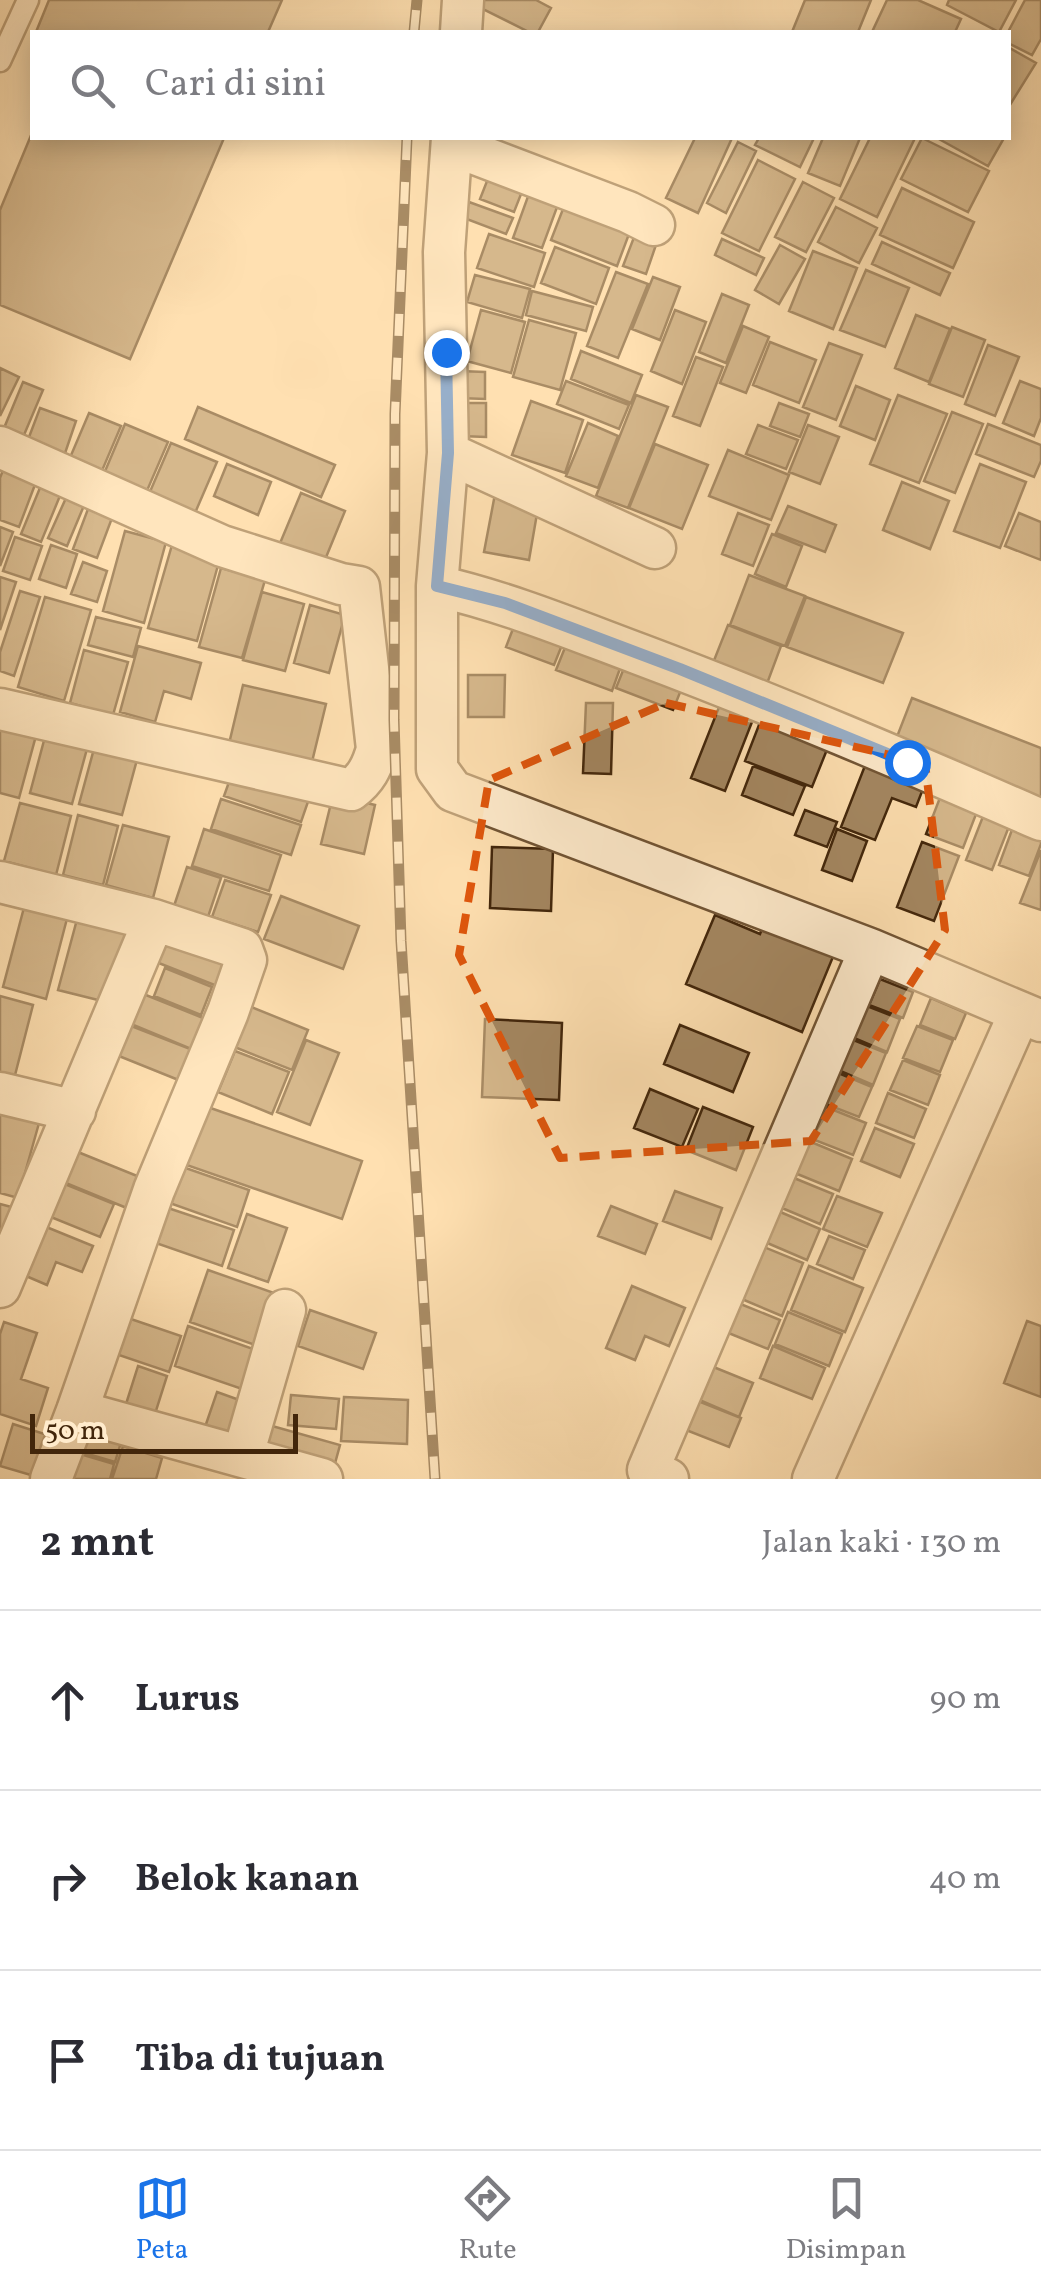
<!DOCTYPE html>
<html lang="id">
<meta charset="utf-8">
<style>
body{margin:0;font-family:Vollkorn,serif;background:#f2f2f3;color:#2b2b33}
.scale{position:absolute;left:30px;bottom:25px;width:268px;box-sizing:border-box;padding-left:10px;border:5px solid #42260b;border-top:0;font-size:28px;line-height:35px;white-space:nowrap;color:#42260b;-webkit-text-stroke:8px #ffebcc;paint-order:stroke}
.stop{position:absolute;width:30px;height:30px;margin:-22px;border:8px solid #1a73e8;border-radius:50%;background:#fff}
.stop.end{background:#1a73e8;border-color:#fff;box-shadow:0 2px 10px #0008}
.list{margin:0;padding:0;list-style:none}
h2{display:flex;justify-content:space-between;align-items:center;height:130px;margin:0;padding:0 40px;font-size:42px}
h2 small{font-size:32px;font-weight:400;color:#7c7c81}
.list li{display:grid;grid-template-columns:65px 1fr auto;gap:30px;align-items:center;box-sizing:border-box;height:180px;padding:0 40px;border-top:2px solid #e1e1e2}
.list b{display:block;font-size:38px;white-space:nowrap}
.list em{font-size:32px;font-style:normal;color:#7c7c81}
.icon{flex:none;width:55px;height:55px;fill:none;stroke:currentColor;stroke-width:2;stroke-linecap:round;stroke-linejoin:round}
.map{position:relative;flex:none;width:1041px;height:1479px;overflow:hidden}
.search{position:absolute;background:#fff;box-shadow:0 5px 25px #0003;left:30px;right:30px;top:30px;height:110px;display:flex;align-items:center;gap:25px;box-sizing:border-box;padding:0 35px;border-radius:0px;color:#7c7c81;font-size:38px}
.sheet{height:670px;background:#fff}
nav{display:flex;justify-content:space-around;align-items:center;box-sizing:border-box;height:140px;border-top:2px solid #e1e1e2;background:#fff;font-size:28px;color:#7c7c81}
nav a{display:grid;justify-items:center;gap:5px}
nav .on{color:#1a73e8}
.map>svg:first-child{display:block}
</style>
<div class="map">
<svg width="1041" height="1479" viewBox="0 0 1041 1479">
<rect width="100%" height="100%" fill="#ffe0b1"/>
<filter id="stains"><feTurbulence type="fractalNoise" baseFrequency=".002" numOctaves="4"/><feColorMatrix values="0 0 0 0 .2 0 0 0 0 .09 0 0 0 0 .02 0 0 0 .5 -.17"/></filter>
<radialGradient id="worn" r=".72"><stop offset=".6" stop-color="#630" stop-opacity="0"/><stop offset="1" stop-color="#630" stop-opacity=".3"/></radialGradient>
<path fill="#a48761" stroke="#42260b" stroke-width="2.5" d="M49 0H282L268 32H36Z
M472 0H536L551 8 538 32H529L471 3Z
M805 0H871L858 32H792Z
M887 0H918L961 19 955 32H872Z
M949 0H1016L999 32 947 5Z
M1025 0H1041V39L1032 55 1008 43V32Z
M1008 47 1036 63 1008 108Z
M32 133V138H224L130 359 0 305V210Z
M695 138H732L698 213 666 198Z
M759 138H814L800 167 755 145Z
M823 138H860L840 186 808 173Z
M870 138H915L877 217 840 199Z
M922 138 989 171 968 212 901 179Z
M937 138H1004L988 166Z
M738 142 756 151 726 213 707 203Z
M758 160 795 179 759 251 722 233Z
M489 176 523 189 514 212 480 199Z
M803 182 834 198 806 252 775 237Z
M531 188 560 199 542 248 513 238Z
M902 188 974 222 953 268 880 235Z
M469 202 513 218 506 234 464 218Z
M836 207 877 228 859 263 818 242Z
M563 209 629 234 617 266 551 240Z
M636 232 658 239 646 274 623 266Z
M489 234 545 253 534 287 477 268Z
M722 239 764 258 756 275 715 255Z
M882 242 950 273 940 295 872 264Z
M780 245 805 259 779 304 755 290Z
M555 247 609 268 596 304 541 283Z
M813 251 857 268 833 329 789 311Z
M866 270 909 288 885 347 840 330Z
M616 272 648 284 618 358 587 346Z
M475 275 530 289 522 318 467 302Z
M653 277 680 287 660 340 632 329Z
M532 291 593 307 586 331 526 315Z
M722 294 749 305 726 363 699 352Z
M481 310 525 322 511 373 467 361Z
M675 310 706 322 682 384 651 371Z
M916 315 950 329 929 382 895 368Z
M529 320 576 333 560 390 513 377Z
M743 326 769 337 746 393 720 383Z
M952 327 985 340 963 397 929 384Z
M770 342 816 360 799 403 753 385Z
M829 343 862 355 836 420 803 407Z
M988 345 1019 357 995 416 965 404Z
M581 351 642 375 631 403 571 379Z
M696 357 723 367 700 426 673 416Z
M0 368 19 377 0 416Z
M459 371 485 372V399L459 398Z
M566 381 629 405 619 429 557 404Z
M1020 381 1041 389V418L1034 436 1003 423Z
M23 382 43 390 21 442 2 433Z
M856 386 890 400 875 440 840 426Z
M636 395 668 407 628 508 596 496Z
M898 395 947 414 919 483 870 464Z
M531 401 583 420 565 473 512 455Z
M461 403H486V437L461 436Z
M779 403 809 414 800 437 770 426Z
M198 407 335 465 321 497 185 439Z
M40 408 76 421 63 459 26 445Z
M952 412 983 424 955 493 924 481Z
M89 413 121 426 101 473 69 460Z
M588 423 618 436 598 488 566 476Z
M125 424 168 442 146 493 103 476Z
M988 424 1041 445V461L1034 477 976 454Z
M758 425 798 440 786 469 746 454Z
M808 425 839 437 820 484 789 472Z
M171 443 217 462 195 513 149 494Z
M655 444 708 465 682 529 629 508Z
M728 450 789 475 771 520 709 496Z
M6 462 39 474 19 527 0 520V478Z
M227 464 271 482 258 515 214 496Z
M980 464 1026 482 1000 548 954 531Z
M44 478 64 486 41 542 21 534Z
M902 482 949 501 930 549 883 530Z
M70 489 88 496 67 546 48 538Z
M301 493 345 511 322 567 278 548Z
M495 494 539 502 529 560 484 552Z
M91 501 115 510 97 558 73 549Z
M788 506 836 525 825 552 776 533Z
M738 513 769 525 753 566 722 554Z
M1019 513 1041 522V560L1005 546Z
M0 527 13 532 0 566Z
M125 531 166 542 144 623 103 611Z
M772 534 802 546 786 587 755 574Z
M15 537 42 546 30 580 3 571Z
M51 545 77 554 66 588 39 579Z
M172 545 220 558 197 641 148 628Z
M83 562 107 571 97 602 71 594Z
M221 568 265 580 242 658 199 647Z
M749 575 805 596 785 646 730 625Z
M0 577 16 582 0 630Z
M20 591 40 597 14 676 0 671V652Z
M262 592 304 604 285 671 243 660Z
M45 597 91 610 64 701 18 687Z
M806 597 903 633 883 683 787 647Z
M310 605 345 615 329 673 294 663Z
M96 617 141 628 133 657 88 645Z
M516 621 564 640 554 665 506 647Z
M728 625 781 646 765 689 711 668Z
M568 640 623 660 612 691 556 670Z
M138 646 201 663 191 699 164 691 155 722 120 712Z
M84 650 128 662 113 715 70 703Z
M628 658 685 680 673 710 616 688Z
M468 675H505L504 717H468Z
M243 685 326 704 311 766 228 748Z
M725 692 759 704 725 791 691 778Z
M912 698 1041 748V805L893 747Z
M586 703H613L611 774 583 773Z
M764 712 832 737 812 787 745 761Z
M2 722 37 732 19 798 0 793V730Z
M46 733 88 745 72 804 30 793Z
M95 745 138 756 122 815 79 804Z
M868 758 926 781 916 807 892 798 875 840 841 827Z
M753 766 805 786 793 815 742 795Z
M234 768 311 793 301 822 224 796Z
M946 782 983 796 963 848 926 834Z
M333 795 375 805 364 854 321 844Z
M221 799 301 825 291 855 211 829Z
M989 801 1015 811 992 870 966 860Z
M20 803 71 816 56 875 4 861Z
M805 810 837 822 827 847 795 835Z
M78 815 118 826 103 885 63 875Z
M1016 819 1041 829V844L1029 876 999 865Z
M123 825 169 837 153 898 106 885Z
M204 829 281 855 269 891 192 866Z
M837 829 867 841 852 881 822 870Z
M922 842 959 856 934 921 897 907Z
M492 847 553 849 551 911 490 908Z
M1041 850V910L1020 903Z
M187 867 221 878 208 917 174 906Z
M225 880 271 895 258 932 212 917Z
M281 896 359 926 343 969 264 939Z
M26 900 69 911 46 999 3 987Z
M79 912 134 927 114 1004 58 990Z
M715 915 760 934 766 918 837 947 802 1032 686 984Z
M158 928 228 957 217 986 146 958Z
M165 968 212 987 201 1015 154 996Z
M880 979 913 992 903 1018 869 1005Z
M131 989 208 1020 196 1051 119 1019Z
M0 996 33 1005 14 1079 0 1076Z
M931 998 966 1013 955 1039 920 1025Z
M249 1006 308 1030 292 1070 232 1046Z
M867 1006 900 1019 887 1052 854 1038Z
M485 1019 562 1023 559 1100 482 1097Z
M121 1022 198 1052 186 1083 109 1052Z
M680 1025 749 1053 733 1092 664 1064Z
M917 1026 953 1040 940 1072 903 1058Z
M851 1039 886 1053 873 1085 838 1070Z
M306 1040 339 1053 310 1125 277 1112Z
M235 1051 289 1072 272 1114 218 1092Z
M903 1060 940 1075 928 1105 890 1090Z
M836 1072 872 1087 859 1117 823 1103Z
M650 1089 698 1109 682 1147 634 1128Z
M888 1093 926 1109 914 1138 876 1123Z
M199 1104 362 1161 342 1219 178 1162Z
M0 1105 41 1116 18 1198 0 1193Z
M821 1105 866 1123 853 1155 807 1137Z
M703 1107 753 1127 736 1170 686 1150Z
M875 1128 914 1144 900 1177 861 1161Z
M804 1139 852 1159 839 1191 790 1171Z
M68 1148 147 1180 134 1211 56 1179Z
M177 1165 249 1190 237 1227 164 1201Z
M794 1178 833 1194 820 1224 782 1208Z
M55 1180 114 1204 100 1237 41 1213Z
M675 1191 722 1208 711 1239 663 1221Z
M837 1196 882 1213 867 1247 823 1229Z
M0 1204 15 1208 0 1264Z
M611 1206 657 1224 645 1254 598 1236Z
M165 1207 234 1230 222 1266 153 1242Z
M778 1211 820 1229 807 1260 765 1242Z
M247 1214 287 1228 268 1282 228 1268Z
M39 1224 93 1246 82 1272 56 1262 47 1285 19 1273Z
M829 1236 865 1250 853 1279 817 1264Z
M759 1245 803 1263 782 1316 737 1297Z
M809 1266 863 1288 845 1332 791 1310Z
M208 1270 274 1293 255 1345 190 1322Z
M632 1286 685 1308 669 1346 645 1336 635 1360 606 1348Z
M738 1303 780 1320 768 1349 726 1332Z
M310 1310 376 1333 363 1369 298 1346Z
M788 1312 842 1334 829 1366 775 1344Z
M122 1316 181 1336 169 1372 110 1352Z
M1027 1321 1041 1326V1397L1004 1383Z
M4 1322 37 1333 21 1379 48 1388 36 1426 0 1414V1334Z
M188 1326 256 1350 242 1389 175 1366Z
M773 1346 825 1368 812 1399 760 1378Z
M138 1366 167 1376 155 1414 126 1404Z
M711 1366 753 1383 739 1417 697 1399Z
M217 1392 245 1402 232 1436 205 1427Z
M291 1395 339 1399 336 1429 288 1425Z
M344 1397 408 1400 407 1444 341 1441Z
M693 1399 741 1418 729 1447 681 1428Z
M80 1422 123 1436 115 1462 71 1449Z
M13 1424 54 1437 41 1478 0 1466Z
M265 1424 340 1445 334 1467 258 1446Z
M123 1446 162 1458 156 1479H112Z
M70 1451 114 1464 110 1479H61Z"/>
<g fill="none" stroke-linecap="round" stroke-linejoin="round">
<g stroke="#715434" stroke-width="25">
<path id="service" d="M0 61 28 0"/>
</g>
<g stroke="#715434" stroke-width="45">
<path id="minor" d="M461 32 463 0
M452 138 444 252 448 453 437 586V769L453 791 870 949 1041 1021
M452 145 628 212 654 225
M0 447 222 546 341 584 359 587 377 749C372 767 366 779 351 790L0 709
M448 453 655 548
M437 586C507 602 572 629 639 654 775 705 908 762 1041 820
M0 882 154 920 242 949 246 960 228 1012 154 1190 77 1411 51 1479
M0 1093 75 1111
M0 1287 154 920
M77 1411 322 1479
M243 1455 285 1310
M668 1479 648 1470 870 949
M813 1479 1020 1012"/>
</g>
<use href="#service" stroke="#ffebcc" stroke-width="20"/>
<use href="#minor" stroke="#ffebcc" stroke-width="40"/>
<g stroke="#42260b" stroke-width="11">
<path id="rail" d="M414 32 417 0
M407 138 395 414 394 720 401 941 435 1479"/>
</g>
<use href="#rail" stroke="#ffebcc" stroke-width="8" stroke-dasharray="22" stroke-linecap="butt"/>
</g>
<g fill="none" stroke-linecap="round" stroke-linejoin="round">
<path stroke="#1a73e8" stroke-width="12" d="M446 352 448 453 437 586 505 603 680 669 907 762"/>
</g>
<path d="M0 0H1041V1479H0ZM666 703 925 763 945 930 811 1141 560 1158 459 955 489 780Z" fill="#ffe0b1" fill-opacity=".55" fill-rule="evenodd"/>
<path fill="none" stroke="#e0560c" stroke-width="8" stroke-dasharray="20 12" stroke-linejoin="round" d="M666 703 925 763 945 930 811 1141 560 1158 459 955 489 780Z"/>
<rect width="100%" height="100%" filter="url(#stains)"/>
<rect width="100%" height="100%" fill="url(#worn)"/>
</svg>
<div class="scale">50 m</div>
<div class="stop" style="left:907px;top:762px"></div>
<div class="stop end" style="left:446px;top:352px"></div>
<div class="search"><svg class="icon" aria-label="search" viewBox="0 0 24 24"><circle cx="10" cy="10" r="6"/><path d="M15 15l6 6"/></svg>Cari di sini</div>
</div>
<section class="sheet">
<h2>2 mnt<small>Jalan kaki · 130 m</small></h2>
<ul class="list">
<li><svg class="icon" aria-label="ahead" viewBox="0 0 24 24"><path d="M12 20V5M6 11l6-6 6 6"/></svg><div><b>Lurus</b></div><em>90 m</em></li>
<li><svg class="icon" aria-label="right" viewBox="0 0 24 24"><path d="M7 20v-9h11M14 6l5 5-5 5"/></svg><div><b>Belok kanan</b></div><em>40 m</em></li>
<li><svg class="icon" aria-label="arrive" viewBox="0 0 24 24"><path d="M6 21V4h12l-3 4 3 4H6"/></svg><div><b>Tiba di tujuan</b></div></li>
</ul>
</section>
<nav>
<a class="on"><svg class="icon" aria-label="map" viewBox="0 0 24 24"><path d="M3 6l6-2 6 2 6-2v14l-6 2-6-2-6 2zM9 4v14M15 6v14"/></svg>Peta</a>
<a><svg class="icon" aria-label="directions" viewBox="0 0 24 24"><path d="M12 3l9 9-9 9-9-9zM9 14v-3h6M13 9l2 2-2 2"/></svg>Rute</a>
<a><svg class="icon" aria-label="saved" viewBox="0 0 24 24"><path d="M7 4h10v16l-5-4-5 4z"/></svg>Disimpan</a>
</nav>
